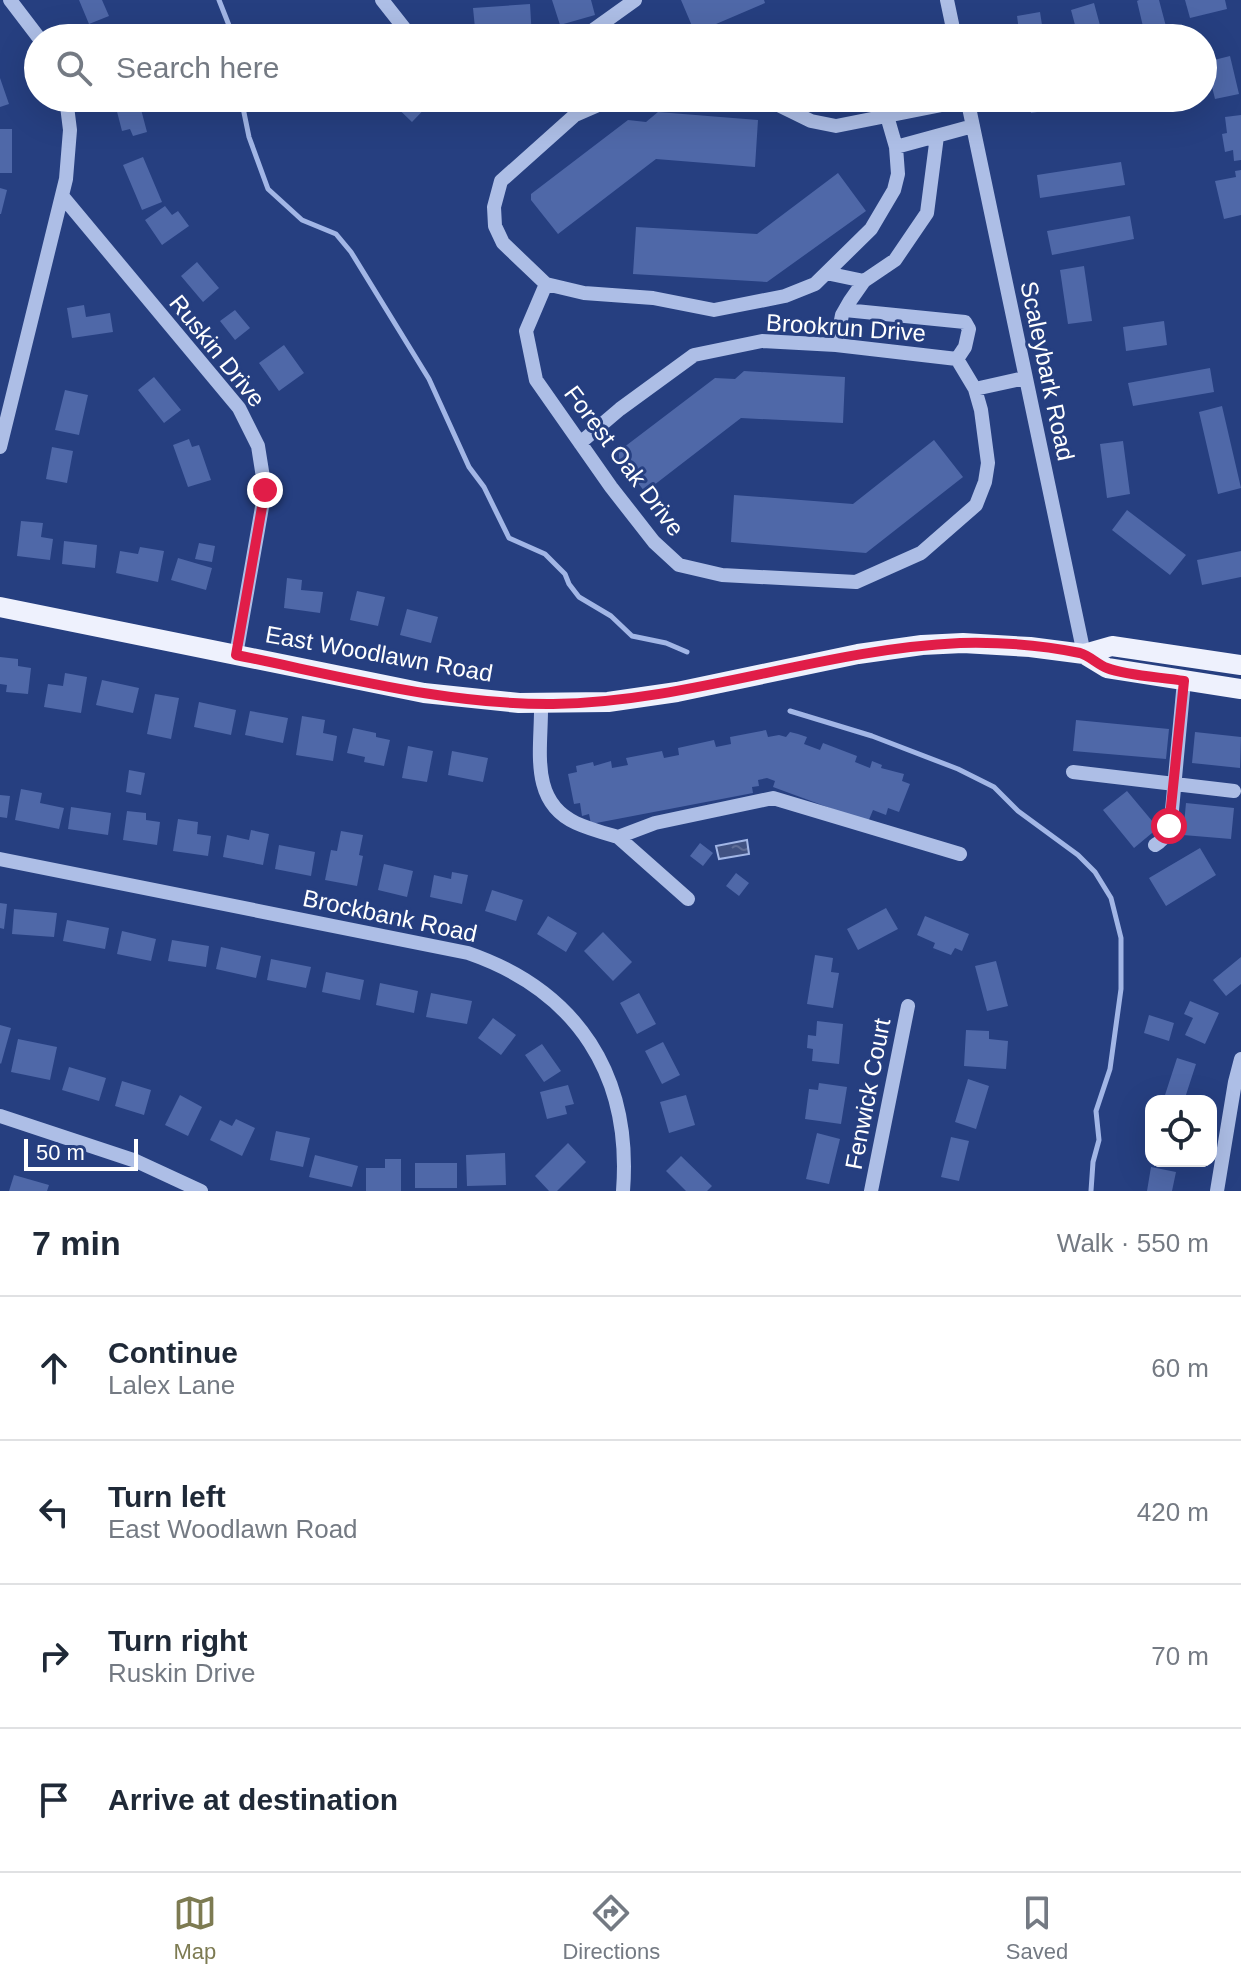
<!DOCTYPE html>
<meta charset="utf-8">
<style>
body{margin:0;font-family:Arial,sans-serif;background:#f2f2f3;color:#1f2937}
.controls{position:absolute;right:24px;bottom:24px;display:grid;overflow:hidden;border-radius:16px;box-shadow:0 8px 32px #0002}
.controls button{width:72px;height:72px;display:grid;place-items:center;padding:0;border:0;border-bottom:2px solid #e0e1e3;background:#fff;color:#1f2937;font:40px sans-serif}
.scale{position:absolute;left:24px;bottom:20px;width:114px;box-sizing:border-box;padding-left:8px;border:4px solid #fff;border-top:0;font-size:22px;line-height:28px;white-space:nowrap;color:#fff;-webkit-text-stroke:6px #263f80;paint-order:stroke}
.stop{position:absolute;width:24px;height:24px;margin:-18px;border:6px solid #e11d48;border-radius:50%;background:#fff}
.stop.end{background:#e11d48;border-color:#fff;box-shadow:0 2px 8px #0008}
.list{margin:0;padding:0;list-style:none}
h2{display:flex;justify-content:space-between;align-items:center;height:104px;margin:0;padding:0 32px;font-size:34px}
h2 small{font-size:26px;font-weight:400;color:#747a83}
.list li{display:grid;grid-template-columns:52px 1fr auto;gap:24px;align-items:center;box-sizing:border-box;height:144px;padding:0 32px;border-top:2px solid #e0e1e3}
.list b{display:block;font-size:30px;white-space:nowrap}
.list p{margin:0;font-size:26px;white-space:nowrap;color:#747a83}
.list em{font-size:26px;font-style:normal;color:#747a83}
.icon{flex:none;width:44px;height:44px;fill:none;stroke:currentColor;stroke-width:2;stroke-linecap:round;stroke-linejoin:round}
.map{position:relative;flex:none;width:1241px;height:1191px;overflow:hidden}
.search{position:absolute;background:#fff;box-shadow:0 8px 32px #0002;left:24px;right:24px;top:24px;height:88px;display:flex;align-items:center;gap:20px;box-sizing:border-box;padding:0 28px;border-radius:44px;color:#747a83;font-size:30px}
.sheet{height:680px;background:#fff}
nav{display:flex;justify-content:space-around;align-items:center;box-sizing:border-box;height:112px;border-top:2px solid #e0e1e3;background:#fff;font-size:22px;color:#747a83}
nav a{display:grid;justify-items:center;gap:4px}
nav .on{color:#7d7b52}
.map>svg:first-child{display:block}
</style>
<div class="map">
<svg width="1241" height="1191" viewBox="0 0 1241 1191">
<defs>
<pattern id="water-ripples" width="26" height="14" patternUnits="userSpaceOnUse" patternTransform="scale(2)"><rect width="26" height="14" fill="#415282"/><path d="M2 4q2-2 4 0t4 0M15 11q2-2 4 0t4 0" fill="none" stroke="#5e6c95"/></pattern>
</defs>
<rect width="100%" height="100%" fill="#263f80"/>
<path fill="url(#water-ripples)" stroke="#a2b6e6" stroke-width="2" d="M747 840 749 854 719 859 716 846Z"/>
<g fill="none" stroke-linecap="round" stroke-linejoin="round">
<path stroke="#a2b6e6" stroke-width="5" d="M219 0 234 38
M241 98 249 137 268 189 302 220 336 234 351 252 429 379 469 467 484 487 509 538 545 554 565 574 569 584 579 597 611 616 632 636 666 643 687 652
M790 711 872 736 958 769 994 787 1018 811 1078 855 1095 872 1111 898 1121 938V989L1110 1069 1096 1111 1099 1140 1093 1162 1091 1191"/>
</g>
<path fill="#4f68a8" d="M79 0H102L109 16 89 24Z
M552 0H591L595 15 560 25Z
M681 0H764L765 3 695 33Z
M1139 0H1159L1168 34 1139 38 1145 35 1137 1Z
M1185 0H1225L1227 9 1190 18Z
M1094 3 1101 29 1078 36 1071 10Z
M530 4 532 38H476L473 8Z
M1040 12 1044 38H1020L1017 16Z
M897 30 898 38H876V33Z
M1230 56 1239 94 1215 99 1206 62Z
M0 78 9 104 0 107Z
M122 98H138L147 132 133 136 130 129 122 131 114 100Z
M387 98H435L412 122Z
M1029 98H1053L1055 109 1031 113Z
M658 112 758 120 755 167 656 159 558 234 531 200V194L628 120 646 122Z
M1241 115V160L1234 161 1233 150 1225 152 1222 134 1227 133 1225 117Z
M0 129H12V173H0Z
M143 157 162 202 142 210 123 165Z
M1121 162 1125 185 1040 198 1037 175Z
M1241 170V215L1224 219 1215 181 1236 177 1235 171Z
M838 173 866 211 767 282 633 274 636 227 757 234Z
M0 188 7 190 1 214H0Z
M165 206 172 215 178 211 189 226 162 245 145 220Z
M1130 216 1134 239 1052 255 1047 231Z
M197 262 219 288 203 302 181 276Z
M1084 266 1092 321 1068 324 1060 270Z
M84 305 86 317 110 313 113 332 72 338 67 308Z
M235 310 250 328 235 340 220 321Z
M1164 321 1167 345 1126 351 1123 327Z
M284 345 304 373 279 391 259 363Z
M1210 368 1214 392 1133 406 1128 383Z
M744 371 845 377 843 423 741 418 645 492 619 459V451L715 378 735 379Z
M154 377 181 410 164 423 138 390Z
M65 390 88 395 79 435 55 430Z
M1222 406 1241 488 1218 494 1199 412Z
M189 439 192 447 199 445 211 480 188 487 173 445Z
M934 440 963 477 866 553 731 542 734 495 853 504Z
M1123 441 1130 494 1107 498 1100 444Z
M52 447 73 451 67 483 46 479Z
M1127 510 1186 555 1170 575 1112 530Z
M21 521 43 523 41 537 53 539 50 560 17 556Z
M64 541 97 545 95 568 62 564Z
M199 543 215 546 212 562 195 559Z
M140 547 164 551 158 582 116 573 120 551 138 554Z
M1241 551V577L1202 585 1197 560Z
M178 558 212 568 206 590 171 580Z
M287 578 302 580 301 590 323 592 320 613 284 608Z
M357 591 385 597 378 626 350 620Z
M407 609 438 617 431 643 400 635Z
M0 657 18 659V666L31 668 28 694 6 692 7 685 0 684Z
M65 673 87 677 81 713 44 707 48 684 63 686Z
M102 680 139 688 133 713 96 705Z
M155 694 179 698 171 739 147 734Z
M199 702 236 710 231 735 194 727Z
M250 711 288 718 283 743 245 735Z
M302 716 325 720 323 733 337 736 333 761 296 755Z
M1076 720 1169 729 1166 759 1073 751Z
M353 728 376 733V737L390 740 384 766 364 762 365 757 347 753Z
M766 730 768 737 779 735 786 737 790 732 798 734 807 737 804 744 820 750 823 743 857 756 855 762 870 768 872 761 882 765 881 768 904 774 902 781 910 784 899 812 888 808 886 815 873 810 868 822 773 787 775 781 767 778 758 780 759 786 752 787 753 793 591 824 589 814 582 816 580 803 574 804 568 774 577 772 576 766 593 762 594 766 611 761 612 768 628 765 626 758 662 751 664 758 679 755 678 748 714 740 716 747 731 744 730 737Z
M1195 732 1241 737 1240 768 1192 763Z
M408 746 433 751 427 782 402 778Z
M452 751 488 758 483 782 448 775Z
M129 770 145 773 141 795 126 792Z
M21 789 42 793 40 803 64 808 59 829 15 820Z
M1127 791 1158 828 1134 848 1103 810Z
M0 795 10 796 7 818 0 817Z
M1186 803 1234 808 1231 839 1183 835Z
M71 807 111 813 108 835 68 829Z
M127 811 146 813V820L160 822 157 845 123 840Z
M178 819 198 822 197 834 211 836 208 856 173 851Z
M251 830 269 834 263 865 223 857 227 835 249 840Z
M341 831 363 835 359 855 363 856 357 886 325 880 331 850 337 851Z
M700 843 713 853 703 866 690 856Z
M279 845 315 852 311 876 275 869Z
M1200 848 1216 875 1166 906 1149 878Z
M384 864 413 871 407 897 378 890Z
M452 872 468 875 462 904 430 897 434 875 451 879Z
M736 873 749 883 739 896 726 886Z
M492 890 523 900 516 921 485 911Z
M0 903 7 904 4 929 0 928Z
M886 908 898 929 858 950 847 929Z
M14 909 57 913 54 937 12 934Z
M548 916 577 933 566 952 537 934Z
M925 916 969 934 962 951 955 948 951 955 933 948 935 943 917 935Z
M67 920 109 928 105 949 63 941Z
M122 931 156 939 151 961 117 954Z
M603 932 632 962 613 981 584 951Z
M172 940 209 946 206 967 168 961Z
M221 947 261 956 256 978 216 969Z
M815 955 833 958 831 972 839 973 833 1008 807 1004Z
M1241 957V984L1226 996 1213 980Z
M271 959 311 967 306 988 267 980Z
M996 961 1008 1006 987 1011 975 966Z
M326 972 364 980 360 1000 322 992Z
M380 983 418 991 414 1013 376 1005Z
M431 993 472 1001 467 1024 426 1017Z
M639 993 656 1024 637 1034 620 1003Z
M1190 1001 1219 1013 1205 1044 1185 1035 1193 1018 1184 1014Z
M1149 1015 1174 1023 1169 1041 1144 1033Z
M493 1018 516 1035 501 1055 478 1038Z
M817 1021 843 1024 839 1064 812 1061 813 1049 807 1048 808 1035 816 1036Z
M0 1025 11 1028 1 1064 0 1063Z
M966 1030 989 1031V1039L1008 1041 1006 1069 964 1066Z
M18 1039 57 1047 50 1080 11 1072Z
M663 1042 680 1075 662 1084 645 1051Z
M542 1044 561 1071 544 1082 525 1055Z
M1177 1058 1196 1064 1184 1101 1165 1095Z
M69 1067 106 1078 99 1101 62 1090Z
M968 1079 989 1086 976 1129 955 1122Z
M122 1081 151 1090 144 1115 115 1106Z
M819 1083 847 1087 841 1124 805 1119 809 1089 818 1090Z
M568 1085 574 1104 565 1106 567 1114 547 1119 540 1092Z
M180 1095 202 1107 188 1136 165 1125Z
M686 1095 695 1125 669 1133 660 1102Z
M236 1119 255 1128 242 1156 210 1140 220 1120 232 1126Z
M276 1131 310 1138 303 1167 270 1160Z
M817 1133 840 1139 829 1184 806 1179Z
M951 1137 969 1141 959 1181 941 1177Z
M568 1143 586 1162 557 1191H549L535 1176Z
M505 1153 506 1185 467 1186 466 1155Z
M315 1155 358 1166 352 1187 309 1177Z
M681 1156 712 1186 707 1191H686L666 1171Z
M385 1159H401V1191H366V1168H385Z
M415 1163H457V1188H415Z
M1151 1167 1176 1172 1172 1191H1147Z
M14 1175 49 1185 47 1191H9Z"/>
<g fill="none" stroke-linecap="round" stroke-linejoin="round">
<path stroke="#adbee6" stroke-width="14" d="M10 0 39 38
M382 0 412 38
M947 0 955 38
M582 38 635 0
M764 98 811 121 836 126 967 100
M967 98 1084 654
M887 116 896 147 898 174 894 190 871 229 815 284 785 296 714 310 653 298 584 293 546 284 526 331 536 380 611 487 654 542 679 565 722 575 856 582 921 553 976 505 985 482 988 463 981 410 975 389
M896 147 973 126
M63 197 239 408 258 446 265 490 236 655
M826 273 864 281
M546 284 503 243 495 226 494 207 501 181 575 115 614 98
M845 310 965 322 969 329 965 347 957 359
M836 345 842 315 850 301 864 281 895 260 927 213 937 136
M580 443 620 409 694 355 762 341 836 345 957 359 975 389 1025 378
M0 447 66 179 70 130 66 98
M541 704C542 747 528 801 576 823 589 829 604 833 618 837L655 823 773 798 960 854
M1073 772 1234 791
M618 837 688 899
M1155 845C1168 838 1170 823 1172 810L1184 681
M0 859 468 953C578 991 632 1076 623 1191
M0 1116 136 1161 201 1191
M871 1191 908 1006
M1217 1191 1235 1082 1241 1059"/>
<path stroke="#eef1fd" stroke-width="20" d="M0 607 424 693 519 703 608 702 677 692 858 654 922 645 963 643 1030 647 1084 654 1107 668 1241 689
M1084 654 1112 646 1241 665"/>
</g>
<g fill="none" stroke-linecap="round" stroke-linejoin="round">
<path stroke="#e11d48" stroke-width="10" d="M265 490 236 655C340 676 446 705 553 704 691 702 822 649 960 643 999 642 1042 645 1080 653 1090 656 1097 664 1107 668 1128 676 1161 677 1184 681L1169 826"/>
</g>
<g text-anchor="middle" stroke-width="6" stroke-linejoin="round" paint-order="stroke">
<g font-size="24" fill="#fff" stroke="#263f80">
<text transform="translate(846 328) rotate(4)" y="8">Brookrun Drive</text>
<text transform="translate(217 351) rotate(51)" y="8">Ruskin Drive</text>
<text transform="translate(1047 371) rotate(78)" y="8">Scaleybark Road</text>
<text transform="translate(624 461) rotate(53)" y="8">Forest Oak Drive</text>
<text transform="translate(379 654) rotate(10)" y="8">East Woodlawn Road</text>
<text transform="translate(390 916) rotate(12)" y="8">Brockbank Road</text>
<text transform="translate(868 1094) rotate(-79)" y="8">Fenwick Court</text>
</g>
</g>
</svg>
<div class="controls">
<button><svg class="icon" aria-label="locate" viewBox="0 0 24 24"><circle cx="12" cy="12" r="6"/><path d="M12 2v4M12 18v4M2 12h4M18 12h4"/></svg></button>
</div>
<div class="scale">50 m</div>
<div class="stop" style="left:1169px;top:826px"></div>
<div class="stop end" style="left:265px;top:490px"></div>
<div class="search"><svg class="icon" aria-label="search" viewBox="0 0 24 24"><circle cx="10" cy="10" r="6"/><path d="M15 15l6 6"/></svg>Search here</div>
</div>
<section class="sheet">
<h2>7 min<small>Walk · 550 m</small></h2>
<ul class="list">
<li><svg class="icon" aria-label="ahead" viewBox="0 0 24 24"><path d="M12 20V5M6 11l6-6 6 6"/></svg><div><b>Continue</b><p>Lalex Lane</p></div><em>60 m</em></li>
<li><svg class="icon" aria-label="left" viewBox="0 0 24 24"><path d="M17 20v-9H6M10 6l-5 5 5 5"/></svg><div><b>Turn left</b><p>East Woodlawn Road</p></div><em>420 m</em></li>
<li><svg class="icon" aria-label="right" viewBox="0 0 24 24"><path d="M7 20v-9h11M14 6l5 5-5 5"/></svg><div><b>Turn right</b><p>Ruskin Drive</p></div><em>70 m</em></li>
<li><svg class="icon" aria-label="arrive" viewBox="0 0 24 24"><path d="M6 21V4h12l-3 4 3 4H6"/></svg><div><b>Arrive at destination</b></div></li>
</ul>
</section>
<nav>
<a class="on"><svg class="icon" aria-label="map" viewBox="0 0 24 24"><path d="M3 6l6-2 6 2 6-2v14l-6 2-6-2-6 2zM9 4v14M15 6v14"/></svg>Map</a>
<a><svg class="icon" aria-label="directions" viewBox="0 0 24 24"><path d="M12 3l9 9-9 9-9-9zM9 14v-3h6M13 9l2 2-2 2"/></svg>Directions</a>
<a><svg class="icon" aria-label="saved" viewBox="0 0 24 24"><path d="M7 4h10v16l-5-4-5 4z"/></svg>Saved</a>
</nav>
